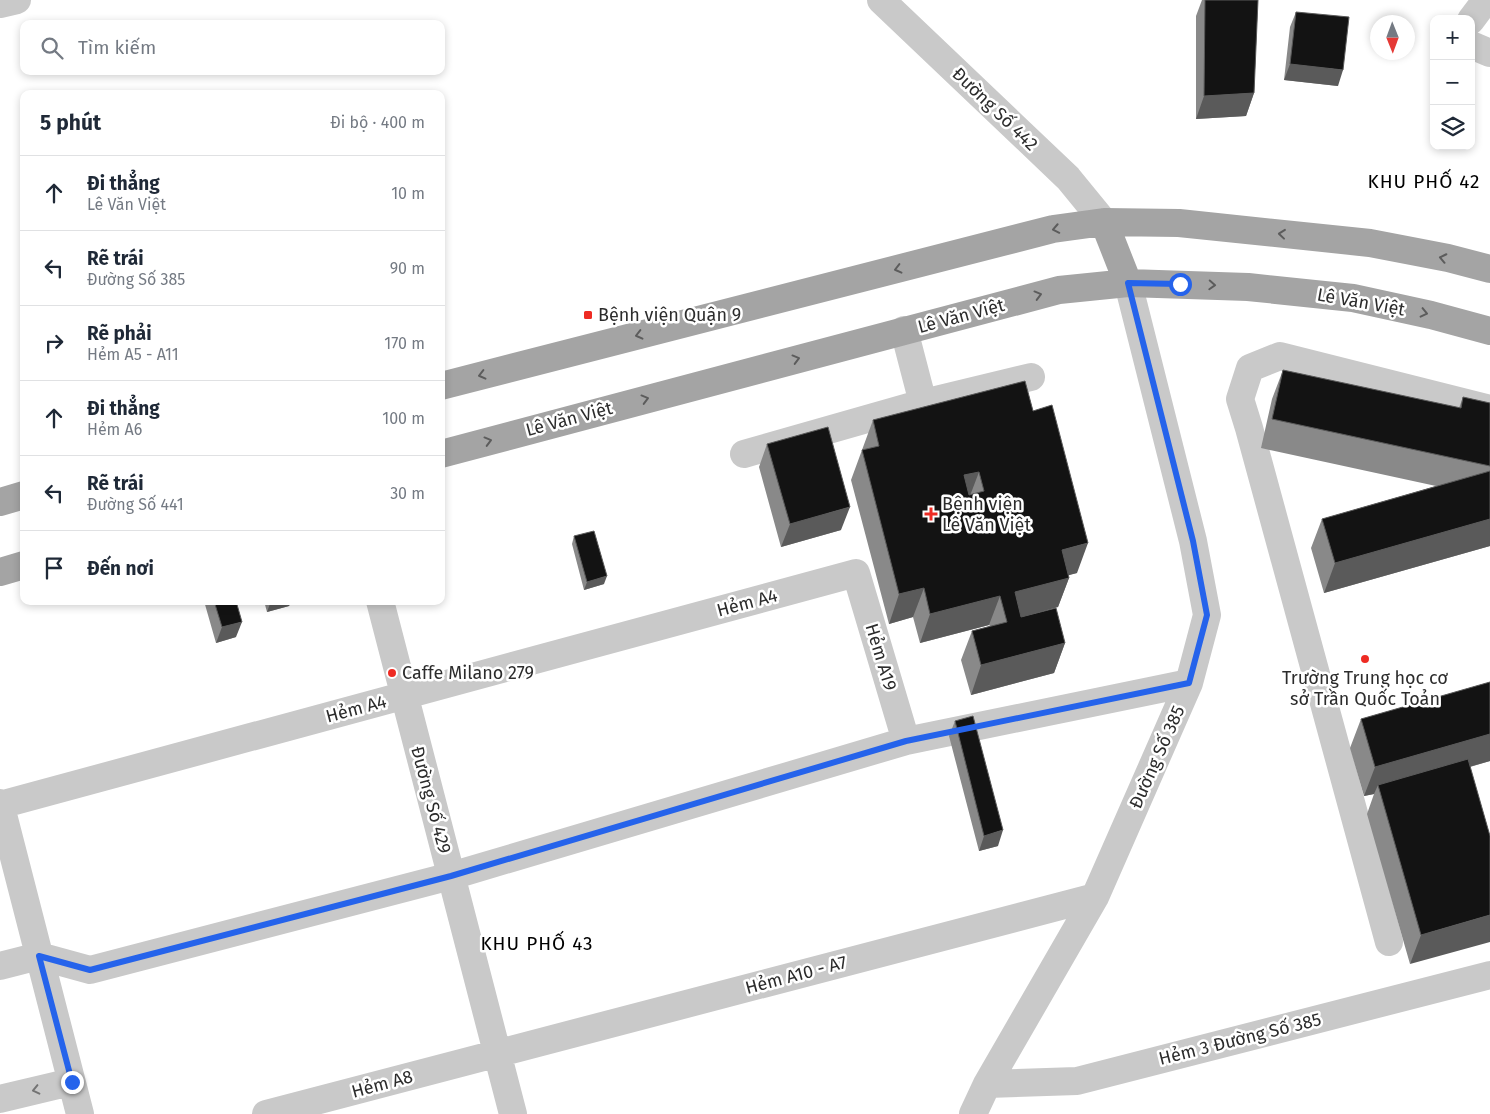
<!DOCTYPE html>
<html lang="vi">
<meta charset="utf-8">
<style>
body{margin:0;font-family:"Fira Sans",sans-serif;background:#f6f6f7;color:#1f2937}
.controls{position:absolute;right:15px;top:15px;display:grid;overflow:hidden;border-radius:10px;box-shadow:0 2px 8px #0003}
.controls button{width:45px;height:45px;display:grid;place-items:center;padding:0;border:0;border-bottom:1px solid #e0e1e3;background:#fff;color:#1f2937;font:25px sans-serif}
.compass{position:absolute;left:1370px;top:15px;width:45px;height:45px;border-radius:50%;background:#fff;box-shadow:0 2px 8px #0003;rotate:179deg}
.stop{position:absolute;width:15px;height:15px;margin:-11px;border:4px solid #2563eb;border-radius:50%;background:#fff}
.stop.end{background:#2563eb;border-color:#fff;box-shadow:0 1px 5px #0008}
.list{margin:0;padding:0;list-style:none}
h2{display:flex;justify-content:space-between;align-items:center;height:65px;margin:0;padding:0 20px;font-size:21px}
h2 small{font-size:16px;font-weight:400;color:#747a83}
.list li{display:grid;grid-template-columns:32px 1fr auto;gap:15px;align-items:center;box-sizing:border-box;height:75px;padding:0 20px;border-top:1px solid #e0e1e3}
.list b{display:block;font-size:19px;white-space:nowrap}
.list p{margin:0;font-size:16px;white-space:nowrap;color:#747a83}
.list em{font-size:16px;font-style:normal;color:#747a83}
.icon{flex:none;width:28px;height:28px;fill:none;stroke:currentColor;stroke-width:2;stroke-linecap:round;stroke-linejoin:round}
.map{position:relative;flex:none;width:1490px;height:1114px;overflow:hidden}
.search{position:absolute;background:#fff;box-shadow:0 2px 8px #0003;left:20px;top:20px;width:425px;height:55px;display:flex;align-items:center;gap:12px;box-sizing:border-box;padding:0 18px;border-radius:10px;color:#747a83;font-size:19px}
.panel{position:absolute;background:#fff;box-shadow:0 2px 8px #0003;left:20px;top:90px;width:425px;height:515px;border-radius:10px}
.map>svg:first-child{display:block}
</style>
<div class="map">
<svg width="1490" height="1114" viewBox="0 0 1490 1114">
<rect width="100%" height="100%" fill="#fff"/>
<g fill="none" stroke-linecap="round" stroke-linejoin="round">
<path stroke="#c9c9c9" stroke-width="28" d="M881 0 1068 178 1104 222
M0 4 17 0
M1471 20 1486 0
M1471 45 1490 53
M904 330 923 403
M744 454 923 403 1031 377
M380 601 513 1114
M0 803 80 1114
M0 805 856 573 906 741
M1389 942 1249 428 1240 399 1250 368 1280 356 1490 409
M0 966 39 956 90 970 451 876 906 741 1189 683
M987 1084 1077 1081 1490 975
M0 1099 71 1082
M266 1114 1095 897
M973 1114 987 1084 1095 897 1189 683 1207 615 1193 541 1128 283"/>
<path stroke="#a4a4a4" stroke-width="28" d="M1104 222 1128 283
M441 386 1053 229 1104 222 1179 223 1370 243 1448 258 1490 269
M441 454 1059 290 1128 283 1248 287 1353 298 1431 315 1490 331
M0 502 24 495
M0 572 24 565"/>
</g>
<path fill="#898989" d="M1202 0H1258L1254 93 1246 116 1196 119V16Z
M1296 12 1338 86 1284 80 1290 27Z
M1283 370 1459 408 1463 397 1490 403V546L1324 593 1311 548 1322 519 1436 486 1261 448 1272 399Z
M1025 381 1077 573 1068 575 1069 578 1058 607 1021 617 1065 643 1054 673 971 695 961 660 972 631 990 626 989 625 920 643 913 617 889 624 851 480 873 420Z
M767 444 841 530 781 547 759 467Z
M574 536 604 584 584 590 572 544Z
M204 601H236V637L216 643Z
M264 601H297L291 603 289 606 267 612Z
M1490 682V761L1470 767 1490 836 1410 964 1367 814 1374 794 1364 796 1350 748 1361 719Z
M955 721 998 846 979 851 949 736Z"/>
<path fill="#5a5a5a" d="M1290 64 1343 70 1338 86 1284 80Z
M1254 93 1246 116 1196 119 1204 96Z
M979 472 968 501 964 475Z
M850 507 841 530 781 547 790 524Z
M1490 519V546L1324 593 1335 563Z
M1088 543 1077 573 1051 580 1062 550Z
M607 576 604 584 584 590 587 582Z
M1069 578 1058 607 1007 621 1015 592Z
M924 588 913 617 889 624 899 594Z
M1000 596 989 625 920 643 930 614Z
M271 601H291L289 606 267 612Z
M242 622 236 637 216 643 222 627Z
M1065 643 1054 673 971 695 981 665Z
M1490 734V761L1380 792 1378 785 1374 794 1364 796 1375 767Z
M1003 830 998 846 979 851 984 836Z
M1490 915V942L1410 964 1421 935Z"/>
<path fill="#131313" stroke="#5a5a5a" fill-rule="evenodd" d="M1205 0H1258L1254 93 1204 96Z
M1296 12 1349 17 1343 70 1290 64Z
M1283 370 1461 408 1463 397 1490 403V466L1272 419Z
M1025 381 1033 411 1052 405 1088 543 1062 550 1069 578 1015 592 1021 617 1056 608 1065 643 981 665 972 631 1007 622 1000 596 930 614 924 588 899 594 862 450 879 446 873 420ZM979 472 984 491 969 495 964 475Z
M828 427 850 507 790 524 767 444Z
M1490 471V519L1335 563 1322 519Z
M594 531 607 576 587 582 574 536Z
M214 601H236L242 622 222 627Z
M1490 682V734L1375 767 1361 719Z
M973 716 1003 830 984 836 955 721Z
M1468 759 1490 836V915L1421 935 1378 785Z"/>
<defs><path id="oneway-chevron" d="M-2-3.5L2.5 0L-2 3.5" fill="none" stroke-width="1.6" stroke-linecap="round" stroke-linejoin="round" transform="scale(1.25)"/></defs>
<g stroke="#5c5c5c">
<use href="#oneway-chevron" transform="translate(1056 229) rotate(169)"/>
<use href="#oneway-chevron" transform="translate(1282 234) rotate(-174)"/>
<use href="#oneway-chevron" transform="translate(1443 258) rotate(-168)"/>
<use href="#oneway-chevron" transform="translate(898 269) rotate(166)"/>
<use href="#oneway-chevron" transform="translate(1212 285) rotate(3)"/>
<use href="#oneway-chevron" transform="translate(1038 295) rotate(-15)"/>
<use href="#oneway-chevron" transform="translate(1424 313) rotate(13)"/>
<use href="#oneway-chevron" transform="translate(639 335) rotate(166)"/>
<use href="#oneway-chevron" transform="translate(796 359) rotate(-15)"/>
<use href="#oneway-chevron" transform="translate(482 375) rotate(166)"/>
<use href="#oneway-chevron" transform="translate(645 399) rotate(-15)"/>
<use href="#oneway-chevron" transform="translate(488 441) rotate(-15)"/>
</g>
<use stroke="#737373" href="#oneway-chevron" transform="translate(36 1090) rotate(167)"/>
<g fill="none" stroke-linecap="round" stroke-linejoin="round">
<path stroke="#2563eb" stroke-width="6" d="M72 1082 39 956 90 970 451 876 906 741 1189 683 1207 615 1193 541 1128 283 1180 284"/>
</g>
<g fill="#ee2b23" stroke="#fff" stroke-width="2">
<rect x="583" y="310" width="10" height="10" rx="2.5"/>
<path d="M928.5 506.5h5v5h5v5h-5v5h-5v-5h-5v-5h5z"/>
<circle cx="1365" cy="659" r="5"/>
<circle cx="392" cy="673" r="5"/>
</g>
<g text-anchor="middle" stroke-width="5" stroke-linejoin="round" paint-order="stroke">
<g font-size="18" fill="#2c2c2c" stroke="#fff">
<text transform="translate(995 109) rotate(44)" y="6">Đường Số 442</text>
<text transform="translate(1361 302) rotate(10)" y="6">Lê Văn Việt</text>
<text transform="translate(961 316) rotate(-15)" y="6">Lê Văn Việt</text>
<text transform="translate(569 419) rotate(-15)" y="6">Lê Văn Việt</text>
<text transform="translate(747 603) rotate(-15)" y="6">Hẻm A4</text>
<text transform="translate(881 657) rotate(73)" y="6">Hẻm A19</text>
<text transform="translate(356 709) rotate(-15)" y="6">Hẻm A4</text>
<text transform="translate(1157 757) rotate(-66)" y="6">Đường Số 385</text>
<text transform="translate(431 800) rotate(75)" y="6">Đường Số 429</text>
<text transform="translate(796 975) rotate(-15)" y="6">Hẻm A10 - A7</text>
<text transform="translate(1240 1039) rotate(-14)" y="6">Hẻm 3 Đường Số 385</text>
<text transform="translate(382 1084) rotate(-15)" y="6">Hẻm A8</text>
</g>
<g font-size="18" fill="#2c2c2c" stroke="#fff" text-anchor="start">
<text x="598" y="321">Bệnh viện Quận 9</text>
<text x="942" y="510">Bệnh viện<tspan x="942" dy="21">Lê Văn Việt</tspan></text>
<text x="402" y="679">Caffe Milano 279</text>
<text x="1365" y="684" text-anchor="middle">Trường Trung học cơ<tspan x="1365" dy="21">sở Trần Quốc Toản</tspan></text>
</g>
<g font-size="19" letter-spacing="1" fill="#000" stroke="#fff">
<text x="1424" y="188">KHU PHỐ 42</text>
<text x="537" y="950">KHU PHỐ 43</text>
</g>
</g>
</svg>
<div class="controls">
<button>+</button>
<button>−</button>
<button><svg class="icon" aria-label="layers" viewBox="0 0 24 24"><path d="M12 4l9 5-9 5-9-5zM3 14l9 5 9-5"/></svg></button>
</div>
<svg class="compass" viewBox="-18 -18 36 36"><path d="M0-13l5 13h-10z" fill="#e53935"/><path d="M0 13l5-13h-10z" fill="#747a83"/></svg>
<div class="stop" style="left:1180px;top:284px"></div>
<div class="stop end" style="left:72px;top:1082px"></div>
<div class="search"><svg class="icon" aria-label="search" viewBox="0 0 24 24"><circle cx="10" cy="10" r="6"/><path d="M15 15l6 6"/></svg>Tìm kiếm</div>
<section class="panel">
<h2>5 phút<small>Đi bộ · 400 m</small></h2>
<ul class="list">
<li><svg class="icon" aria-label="ahead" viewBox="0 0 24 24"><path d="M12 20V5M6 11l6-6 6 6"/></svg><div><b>Đi thẳng</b><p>Lê Văn Việt</p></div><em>10 m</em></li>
<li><svg class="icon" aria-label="left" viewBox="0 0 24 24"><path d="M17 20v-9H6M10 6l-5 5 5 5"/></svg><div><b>Rẽ trái</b><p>Đường Số 385</p></div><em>90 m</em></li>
<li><svg class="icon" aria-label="right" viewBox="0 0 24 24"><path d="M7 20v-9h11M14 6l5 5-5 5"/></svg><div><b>Rẽ phải</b><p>Hẻm A5 - A11</p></div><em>170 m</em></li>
<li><svg class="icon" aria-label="ahead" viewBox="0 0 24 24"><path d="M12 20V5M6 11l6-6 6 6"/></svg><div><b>Đi thẳng</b><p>Hẻm A6</p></div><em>100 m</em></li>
<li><svg class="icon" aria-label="left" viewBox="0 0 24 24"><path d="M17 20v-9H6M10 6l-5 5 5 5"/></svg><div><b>Rẽ trái</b><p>Đường Số 441</p></div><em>30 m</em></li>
<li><svg class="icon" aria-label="arrive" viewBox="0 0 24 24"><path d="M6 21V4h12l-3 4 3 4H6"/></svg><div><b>Đến nơi</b></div></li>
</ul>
</section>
</div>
